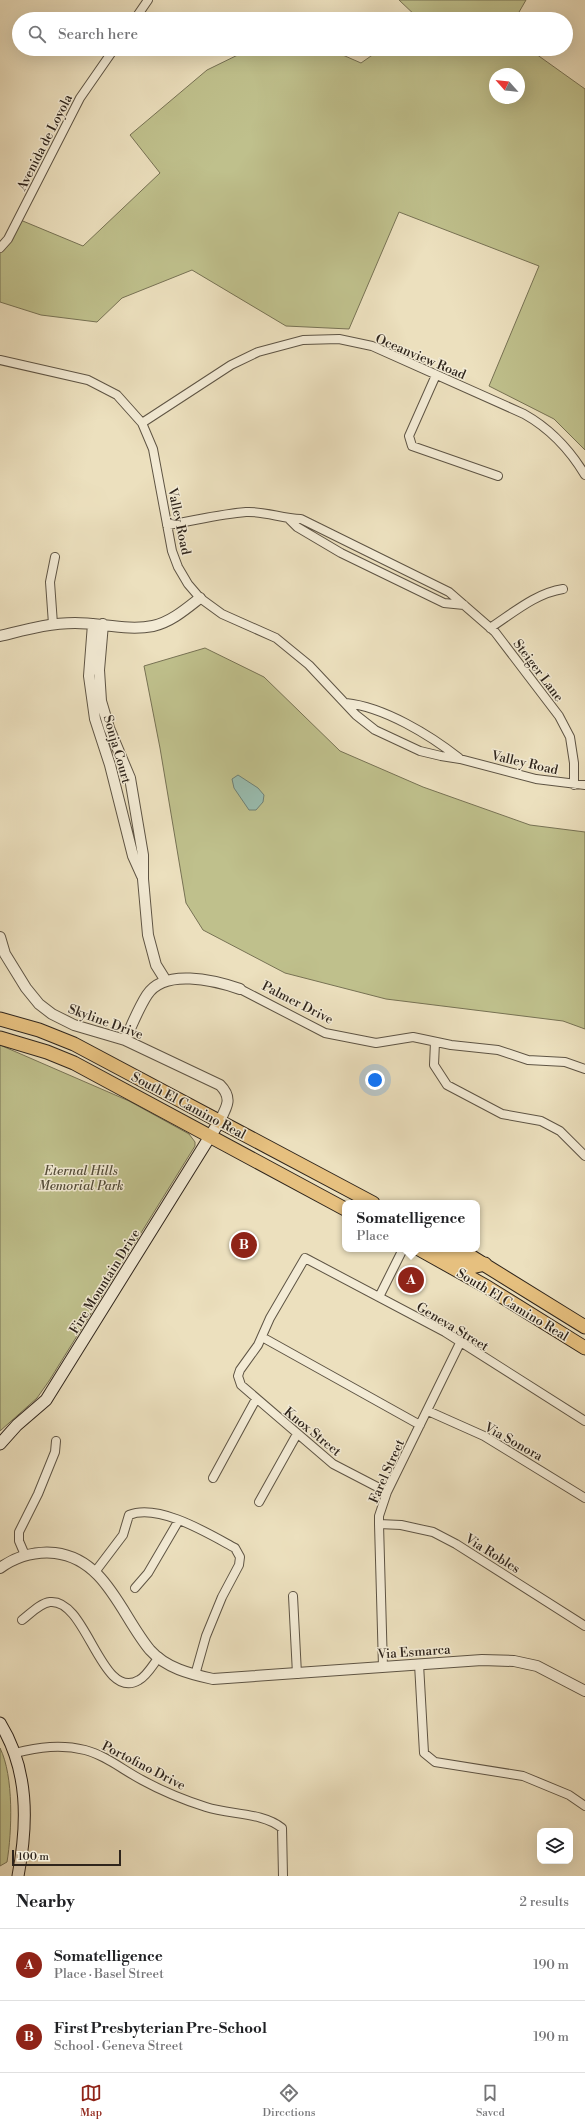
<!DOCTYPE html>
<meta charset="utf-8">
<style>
body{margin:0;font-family:"Libre Bodoni",serif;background:#f2f2f2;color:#202124}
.controls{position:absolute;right:12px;bottom:12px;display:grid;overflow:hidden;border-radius:8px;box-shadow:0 4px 16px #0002}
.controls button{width:36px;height:36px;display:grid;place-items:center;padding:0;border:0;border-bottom:1px solid #e0e0e0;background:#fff;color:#202124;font:20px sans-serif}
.compass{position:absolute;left:489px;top:68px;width:36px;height:36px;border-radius:50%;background:#fff;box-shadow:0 4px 16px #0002;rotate:297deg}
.scale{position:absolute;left:12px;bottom:10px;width:109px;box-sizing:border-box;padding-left:4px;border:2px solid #2f251c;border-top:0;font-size:11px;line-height:14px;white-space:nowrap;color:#2f251c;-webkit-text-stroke:3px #f3ebd5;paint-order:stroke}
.you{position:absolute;left:375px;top:1080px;width:14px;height:14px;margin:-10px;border:3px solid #fff;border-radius:50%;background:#1a73e8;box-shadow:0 0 0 6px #1a73e833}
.badge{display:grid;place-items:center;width:26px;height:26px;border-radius:50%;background:#8f2418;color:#fff;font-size:13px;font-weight:700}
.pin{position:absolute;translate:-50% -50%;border:2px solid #fff;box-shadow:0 1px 4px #0006}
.popup{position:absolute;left:342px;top:1200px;width:138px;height:52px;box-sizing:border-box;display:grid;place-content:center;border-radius:8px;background:#fff;filter:drop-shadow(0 1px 3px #0005);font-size:13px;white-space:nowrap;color:#757577}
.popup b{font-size:15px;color:#202124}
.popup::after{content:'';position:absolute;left:50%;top:100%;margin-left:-8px;border:8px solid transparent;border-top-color:#fff}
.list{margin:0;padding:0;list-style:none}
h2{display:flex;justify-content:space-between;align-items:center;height:52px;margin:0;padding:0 16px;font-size:17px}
h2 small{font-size:13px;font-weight:400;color:#757577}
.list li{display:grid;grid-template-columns:26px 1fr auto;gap:12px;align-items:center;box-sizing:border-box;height:72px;padding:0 16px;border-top:1px solid #e0e0e0}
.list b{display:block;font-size:15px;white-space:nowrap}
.list p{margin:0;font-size:13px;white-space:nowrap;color:#757577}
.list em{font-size:13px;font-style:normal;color:#757577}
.icon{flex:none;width:22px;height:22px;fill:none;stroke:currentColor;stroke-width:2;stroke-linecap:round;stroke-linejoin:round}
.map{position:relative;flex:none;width:585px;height:1876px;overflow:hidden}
.search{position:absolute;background:#fff;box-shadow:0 4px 16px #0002;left:12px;right:12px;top:12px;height:44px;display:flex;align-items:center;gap:10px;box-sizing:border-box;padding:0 14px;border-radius:22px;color:#757577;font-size:15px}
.sheet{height:196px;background:#fff}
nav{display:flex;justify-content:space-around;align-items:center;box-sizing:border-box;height:56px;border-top:1px solid #e0e0e0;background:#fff;font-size:11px;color:#757577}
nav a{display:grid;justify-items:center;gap:2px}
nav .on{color:#8f2418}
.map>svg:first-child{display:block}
</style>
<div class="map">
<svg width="585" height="1876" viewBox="0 0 585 1876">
<rect width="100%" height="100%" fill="#ece0be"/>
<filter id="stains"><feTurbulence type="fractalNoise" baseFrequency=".005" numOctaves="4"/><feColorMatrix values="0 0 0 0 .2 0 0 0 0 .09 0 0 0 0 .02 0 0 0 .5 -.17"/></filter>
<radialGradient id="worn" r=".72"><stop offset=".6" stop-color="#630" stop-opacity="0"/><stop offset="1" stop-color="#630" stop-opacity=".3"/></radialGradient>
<path fill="#bfc08c" stroke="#777254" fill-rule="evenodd" d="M399 0H526L515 19H419Z
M250 49H329L361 63 381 49H529L585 89V450L554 419 489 386 539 266 399 212 349 329 286 326 192 270 122 298 97 322 41 315 0 302V248L18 219 83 246 160 173 130 135 207 70ZM495 74H519V98H495Z
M205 648 264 677 340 751 423 787 530 825 585 832V1029L563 1021 386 999 285 973 203 930 186 903 160 748 144 666Z
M0 1045 129 1101 189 1134 195 1142V1146L49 1381 37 1398 0 1431Z
M0 1748C14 1776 12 1832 7 1862L0 1866Z"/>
<path fill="#99bdb0" stroke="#6f8075" d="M238 775 258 788 264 795 263 802 256 810H249L234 788 232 779Z"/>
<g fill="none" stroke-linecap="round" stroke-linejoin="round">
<g stroke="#5e5444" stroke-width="10">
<path id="minor" d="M135 19 148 0
M0 248 8 239 80 98 114 49
M0 360 88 380 117 395 142 423 153 449 172 551 178 567 188 584 200 598 222 614 276 638 309 665 356 715 375 730 420 751 441 756 460 759 536 779 585 785
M436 375 409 436 412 446 498 476
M142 423 231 365 258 352 303 340 339 339 372 346 524 414C549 428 570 450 585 475
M289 519 297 527 341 553 444 603 464 605
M167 525C193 521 220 514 246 512 266 511 282 519 301 519L449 592 495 632 559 716 570 737 574 763V785
M53 624 50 582 55 557
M490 628C513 613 536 593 563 589
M346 703C384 707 430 735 459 758
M240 989 325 1033 376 1043 413 1037 451 1045 498 1050 528 1060 565 1062 585 1069
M435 1042 434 1065 447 1085 502 1114 541 1121 560 1131 585 1156
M379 1297 403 1249
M262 1337 420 1425
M428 1411 484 1436 585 1498
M213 1478 256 1399
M387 1492 333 1464 241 1385 238 1376 240 1370 258 1345 270 1318 305 1258 445 1332 585 1421
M259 1502 297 1434
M379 1524 401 1525 433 1532 456 1544 585 1626
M25 1555 19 1541V1532L38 1494 55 1452 56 1441
M95 1572 123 1535 129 1515C159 1503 209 1534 235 1548L240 1557 239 1565 222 1597 206 1636 195 1675
M135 1588 148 1573 179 1520
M293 1596 297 1674
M22 1620C30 1614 40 1603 50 1602 87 1598 101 1703 139 1680 147 1676 154 1663 159 1657
M419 1664 424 1753 435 1762 523 1776 569 1795 585 1806
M383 1667 379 1524V1516L387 1492 460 1343
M15 1753C39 1747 61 1744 85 1750 105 1755 123 1770 142 1780 162 1791 184 1800 206 1807 230 1815 262 1812 282 1828L283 1876"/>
</g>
<g stroke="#5e5444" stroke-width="12">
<path id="tertiary" d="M93 624 89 676 95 719 110 765 133 856 142 876
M103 624 99 670 101 701 109 728 130 778 143 855V879L148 935 156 965 166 981
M0 636C25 630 48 623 75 623 100 623 128 631 153 626 171 622 186 609 200 598
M0 937 5 954 26 988 39 1004 52 1014 74 1025 125 1040 220 1085C233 1098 227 1107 219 1122
M125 1040C132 1025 138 1009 147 995 164 968 214 980 240 989
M0 1568C17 1556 34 1551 55 1553 106 1559 121 1615 150 1650 166 1668 190 1674 213 1679L482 1660 514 1661 537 1666 585 1691"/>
</g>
<g stroke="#2f251c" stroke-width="13">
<path id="secondary" d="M0 1444 17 1425 46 1400 219 1122
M0 1723C29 1770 28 1823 18 1876"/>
</g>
<g stroke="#2f251c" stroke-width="15">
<path id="primary" d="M0 1019 39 1030 74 1044 373 1203
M0 1038 47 1052 74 1063 345 1209
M419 1249 487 1287 585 1348
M438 1249 472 1267 485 1264
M459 1249 585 1327"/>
</g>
<use href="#minor" stroke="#f3ebd5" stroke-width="8"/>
<use href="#tertiary" stroke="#f3ebd5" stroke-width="10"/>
<use href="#secondary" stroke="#f3ebd5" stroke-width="11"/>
<use href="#primary" stroke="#e6c07f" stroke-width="13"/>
</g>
<g text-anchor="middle" stroke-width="3" stroke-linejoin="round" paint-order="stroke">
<g font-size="13" fill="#2f251c" stroke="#f3ebd5">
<text transform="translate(44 142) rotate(-63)" y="5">Avenida de Loyola</text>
<text transform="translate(421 356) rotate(23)" y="5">Oceanview Road</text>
<text transform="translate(180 521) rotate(78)" y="5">Valley Road</text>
<text transform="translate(539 670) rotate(53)" y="5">Steiger Lane</text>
<text transform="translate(118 749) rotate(74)" y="5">Sonja Court</text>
<text transform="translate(525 762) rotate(13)" y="5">Valley Road</text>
<text transform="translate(298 1002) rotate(27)" y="5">Palmer Drive</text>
<text transform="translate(106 1021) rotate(20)" y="5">Skyline Drive</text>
<text transform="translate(189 1105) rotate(28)" y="5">South El Camino Real</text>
<text transform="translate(104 1281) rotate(-58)" y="5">Fire Mountain Drive</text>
<text transform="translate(513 1304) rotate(31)" y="5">South El Camino Real</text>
<text transform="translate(453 1326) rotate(31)" y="5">Geneva Street</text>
<text transform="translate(313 1431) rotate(39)" y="5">Knox Street</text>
<text transform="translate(514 1441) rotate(29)" y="5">Via Sonora</text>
<text transform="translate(386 1471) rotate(-66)" y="5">Farel Street</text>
<text transform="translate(493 1553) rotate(32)" y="5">Via Robles</text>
<text transform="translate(414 1651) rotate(-4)" y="5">Via Esmarca</text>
<text transform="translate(144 1765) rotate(27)" y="5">Portofino Drive</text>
</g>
<g font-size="13" font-style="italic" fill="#534c38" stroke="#f3ebd5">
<text x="81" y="1175">Eternal Hills<tspan x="81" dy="15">Memorial Park</tspan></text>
</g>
</g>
<rect width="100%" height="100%" filter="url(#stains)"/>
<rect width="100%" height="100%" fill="url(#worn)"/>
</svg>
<div class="controls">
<button><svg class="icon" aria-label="layers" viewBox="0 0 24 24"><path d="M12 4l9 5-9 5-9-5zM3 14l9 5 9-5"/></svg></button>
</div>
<svg class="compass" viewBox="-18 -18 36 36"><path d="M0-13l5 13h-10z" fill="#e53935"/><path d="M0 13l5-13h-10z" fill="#757577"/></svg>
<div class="scale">100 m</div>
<div class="you"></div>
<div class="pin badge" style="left:411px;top:1280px">A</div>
<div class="popup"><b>Somatelligence</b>Place</div>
<div class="pin badge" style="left:244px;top:1245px">B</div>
<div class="search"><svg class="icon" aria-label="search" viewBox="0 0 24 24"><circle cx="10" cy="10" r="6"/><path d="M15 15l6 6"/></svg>Search here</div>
</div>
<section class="sheet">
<h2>Nearby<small>2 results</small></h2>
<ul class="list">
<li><span class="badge">A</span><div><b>Somatelligence</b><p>Place · Basel Street</p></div><em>190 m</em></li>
<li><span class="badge">B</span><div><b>First Presbyterian Pre-School</b><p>School · Geneva Street</p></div><em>190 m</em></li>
</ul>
</section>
<nav>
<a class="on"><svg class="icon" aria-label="map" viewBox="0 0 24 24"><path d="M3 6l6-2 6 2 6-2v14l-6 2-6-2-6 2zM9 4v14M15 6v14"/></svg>Map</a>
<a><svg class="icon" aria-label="directions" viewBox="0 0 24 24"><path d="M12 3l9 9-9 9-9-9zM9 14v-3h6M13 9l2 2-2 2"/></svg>Directions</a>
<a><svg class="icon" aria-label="saved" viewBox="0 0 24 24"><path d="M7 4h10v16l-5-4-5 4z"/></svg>Saved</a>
</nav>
